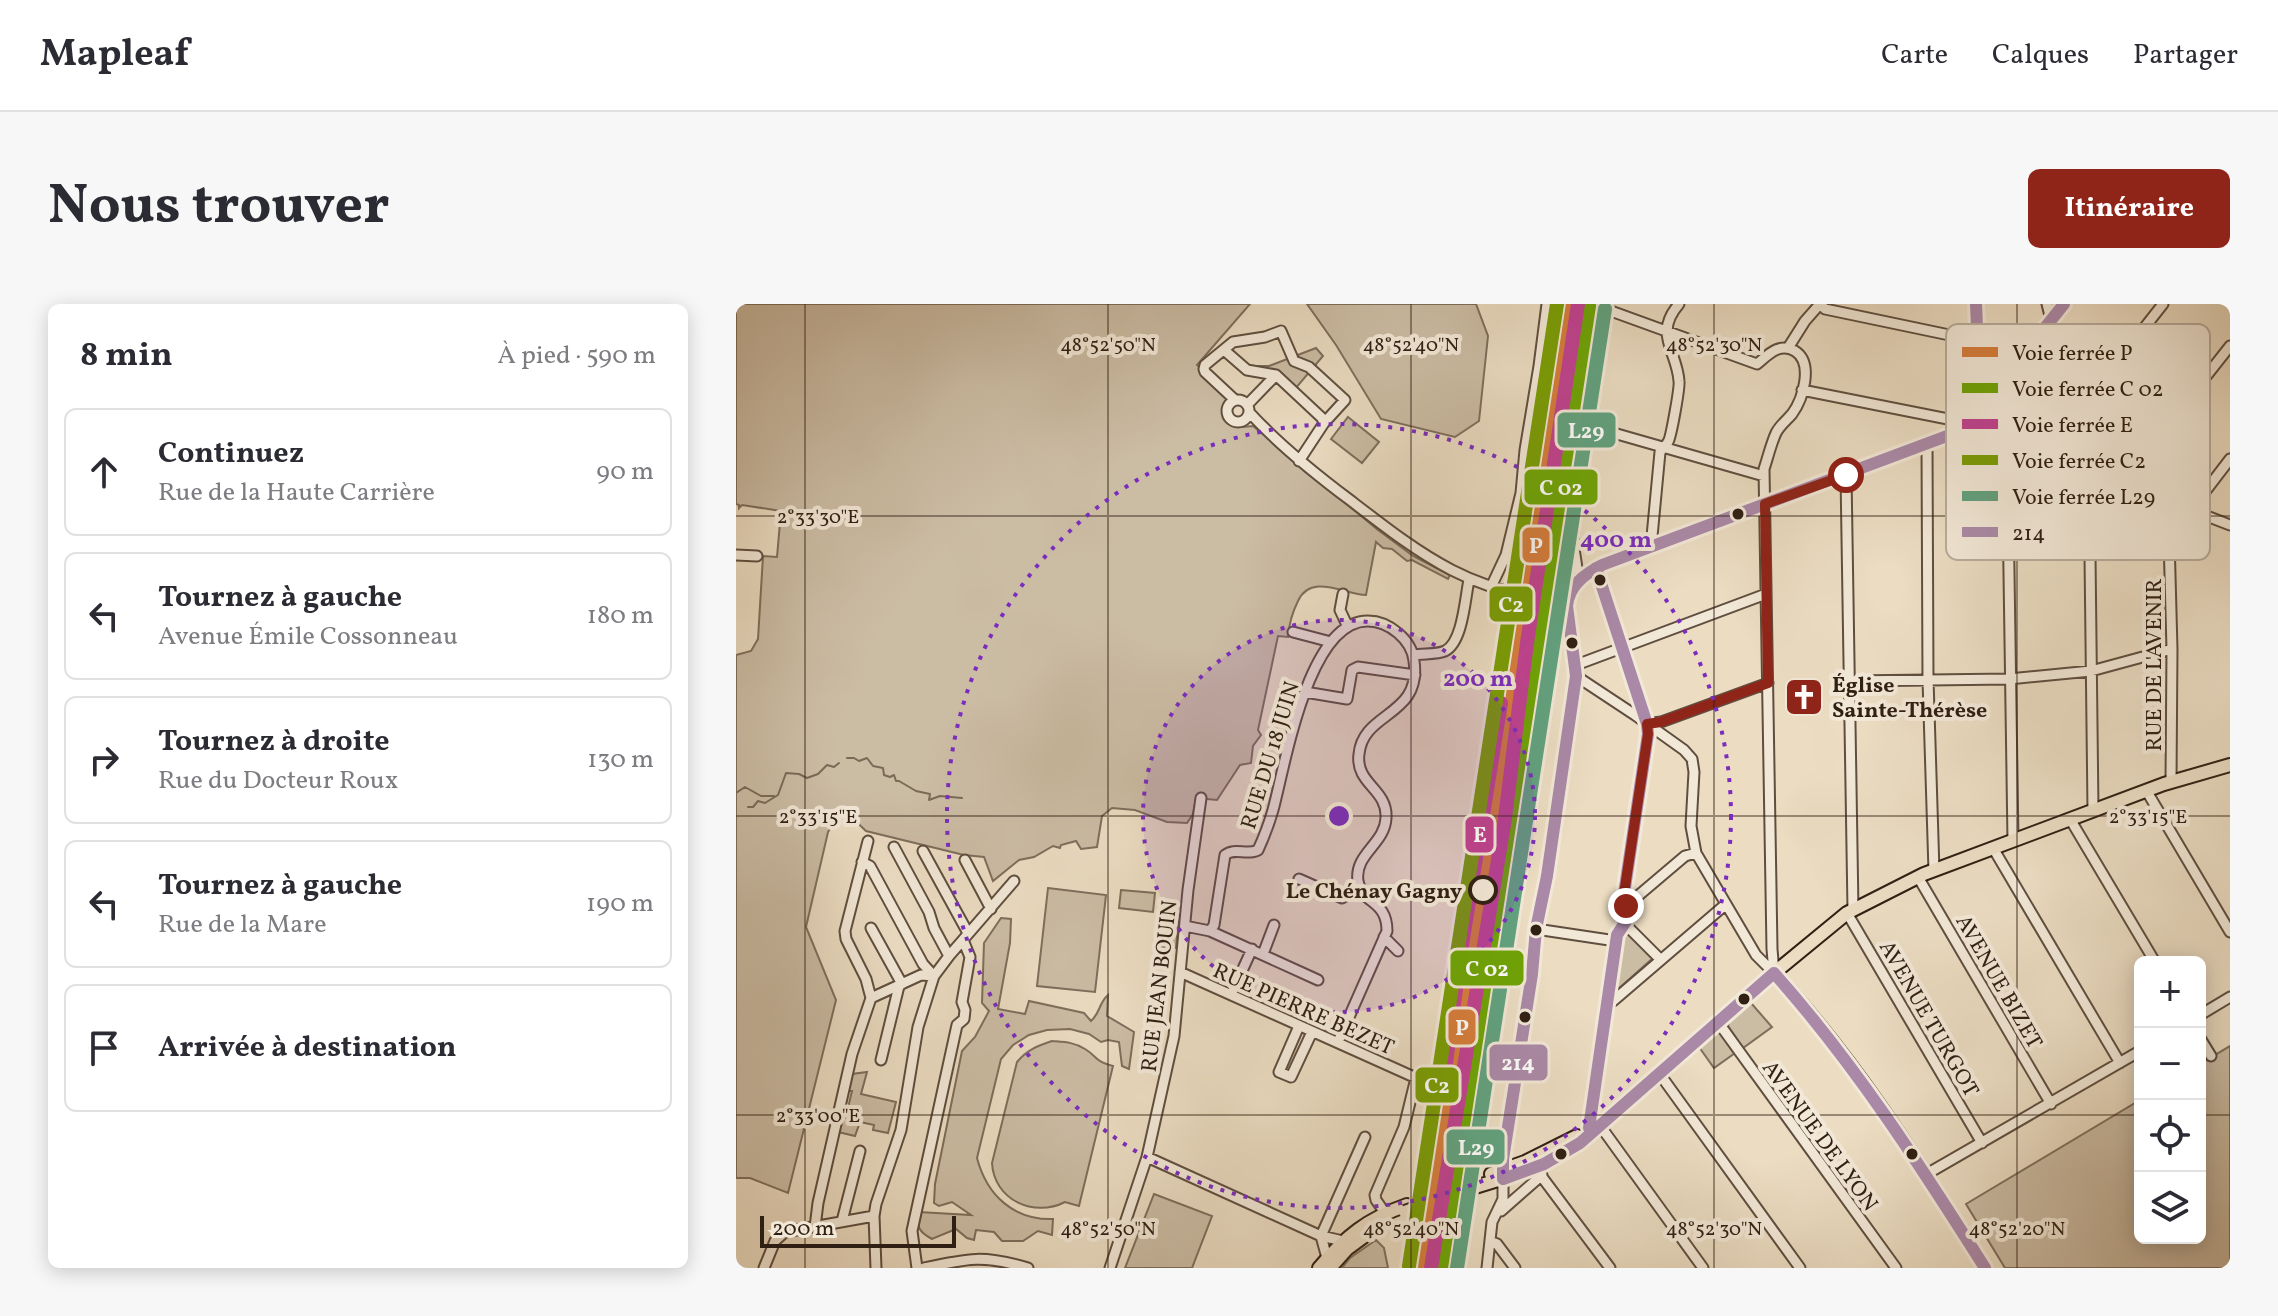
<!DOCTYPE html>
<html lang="fr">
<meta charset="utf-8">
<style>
body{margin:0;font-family:Vollkorn,serif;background:#f7f7f7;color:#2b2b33}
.controls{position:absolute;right:24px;bottom:24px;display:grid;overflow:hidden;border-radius:12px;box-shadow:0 4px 20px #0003}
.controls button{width:72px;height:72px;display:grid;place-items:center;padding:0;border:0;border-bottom:2px solid #e1e1e2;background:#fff;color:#2b2b33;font:40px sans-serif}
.scale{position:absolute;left:24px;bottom:20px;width:196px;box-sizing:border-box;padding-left:8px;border:4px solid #301f13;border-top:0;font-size:22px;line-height:28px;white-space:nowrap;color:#301f13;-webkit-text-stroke:6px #f2e8d7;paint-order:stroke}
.stop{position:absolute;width:24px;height:24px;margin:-18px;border:6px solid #8f2418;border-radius:50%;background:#fff}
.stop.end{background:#8f2418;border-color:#fff;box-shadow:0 2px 8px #0008}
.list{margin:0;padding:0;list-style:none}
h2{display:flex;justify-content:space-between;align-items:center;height:104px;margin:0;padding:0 32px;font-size:34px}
h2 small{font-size:26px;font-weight:400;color:#7c7c81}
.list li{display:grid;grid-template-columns:52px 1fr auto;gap:24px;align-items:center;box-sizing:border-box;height:128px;margin:0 16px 16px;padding:0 16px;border:2px solid #e1e1e2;border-radius:12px}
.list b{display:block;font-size:30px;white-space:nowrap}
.list p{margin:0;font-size:26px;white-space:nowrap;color:#7c7c81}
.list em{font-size:26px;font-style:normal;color:#7c7c81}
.icon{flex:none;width:44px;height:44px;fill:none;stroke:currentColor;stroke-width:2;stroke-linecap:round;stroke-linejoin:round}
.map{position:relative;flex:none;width:1494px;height:964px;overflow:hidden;border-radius:12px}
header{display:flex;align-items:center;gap:48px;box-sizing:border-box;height:112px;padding:0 40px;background:#fff;border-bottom:2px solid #e1e1e2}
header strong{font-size:38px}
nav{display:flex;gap:44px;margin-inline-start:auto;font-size:28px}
.intro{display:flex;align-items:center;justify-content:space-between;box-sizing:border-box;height:192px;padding:0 48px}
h1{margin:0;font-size:56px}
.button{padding:20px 36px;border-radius:12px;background:#8f2418;color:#fff;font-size:28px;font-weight:700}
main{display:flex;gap:48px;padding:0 48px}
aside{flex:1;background:#fff;border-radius:12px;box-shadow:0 4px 20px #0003}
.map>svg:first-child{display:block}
</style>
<header>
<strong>Mapleaf</strong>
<nav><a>Carte</a><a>Calques</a><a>Partager</a></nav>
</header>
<div class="intro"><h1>Nous trouver</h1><a class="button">Itinéraire</a></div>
<main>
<aside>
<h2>8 min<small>À pied · 590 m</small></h2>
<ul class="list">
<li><svg class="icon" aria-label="ahead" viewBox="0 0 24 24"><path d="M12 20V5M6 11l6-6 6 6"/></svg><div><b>Continuez</b><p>Rue de la Haute Carrière</p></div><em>90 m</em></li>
<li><svg class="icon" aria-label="left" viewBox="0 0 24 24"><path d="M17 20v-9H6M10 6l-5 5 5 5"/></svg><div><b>Tournez à gauche</b><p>Avenue Émile Cossonneau</p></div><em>180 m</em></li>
<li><svg class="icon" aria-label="right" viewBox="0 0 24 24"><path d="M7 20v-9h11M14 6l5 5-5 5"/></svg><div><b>Tournez à droite</b><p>Rue du Docteur Roux</p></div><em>130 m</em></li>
<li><svg class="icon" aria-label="left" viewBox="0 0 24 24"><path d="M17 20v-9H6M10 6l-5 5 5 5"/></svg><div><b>Tournez à gauche</b><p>Rue de la Mare</p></div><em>190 m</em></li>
<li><svg class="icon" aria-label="arrive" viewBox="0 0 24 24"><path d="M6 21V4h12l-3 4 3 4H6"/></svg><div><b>Arrivée à destination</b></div></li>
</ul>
</aside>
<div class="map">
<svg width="1494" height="964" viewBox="0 0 1494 964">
<rect width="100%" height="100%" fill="#ebdcc2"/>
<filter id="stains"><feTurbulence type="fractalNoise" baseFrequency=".0025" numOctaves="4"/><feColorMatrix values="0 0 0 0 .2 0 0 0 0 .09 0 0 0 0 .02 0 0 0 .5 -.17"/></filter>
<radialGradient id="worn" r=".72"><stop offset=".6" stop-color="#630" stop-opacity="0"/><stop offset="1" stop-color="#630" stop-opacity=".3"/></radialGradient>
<path fill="#cbbca4" stroke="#7e6e5c" stroke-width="2" d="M0 0H514L461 61 494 92 490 100 495 116 506 123 517 122 642 226 677 252 714 271 712 275 676 256 671 257 656 245 647 244 640 238 630 291C608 290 575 269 562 297 556 309 553 319 552 333L542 332 522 426 525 431 517 442 515 459 504 461 481 496 460 494 457 510 451 519 431 518 399 506 376 504 366 512 361 543 345 545 340 537 325 541 324 544 317 542 298 553 283 556 257 577 248 553 228 551 130 527 106 504 92 528 70 623 100 696 52 889 14 874H0V351L15 347 22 335 27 252 41 253 45 207 6 201 3 204V201L0 200Z
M571 0H740L752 32 743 117 719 133 645 115 600 41Z
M580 44 587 52 559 85 514 62H533Z
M612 113 643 138 626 159 595 135Z
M312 584 370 591 359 688 301 682Z
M385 586 419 589 417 608 383 604Z
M426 609 443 610 440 644 423 642Z
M265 614 275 615 274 639 262 705 289 710 293 697 348 709 355 717C365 708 362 700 372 691L371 712 398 728 393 765 386 762 383 738 372 736 365 738 353 730 334 725 311 726 293 731 277 741 265 755 241 854C251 892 278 916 317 915L316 931 302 927 287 937H266L258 928 240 926 238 936 231 934 220 925 196 935C183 928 180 923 183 908L235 911 216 898 203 902 198 899 199 880 226 747 239 733 253 707 246 699 248 639Z
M887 629 892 630 917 654 881 686 878 685Z
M1015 699 1036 723 1007 744 992 722 993 718Z
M980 728 984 729 999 749 978 764 963 743Z
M316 737C328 738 338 738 349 745 362 753 358 757 377 762L343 902 329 898C298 914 258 896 256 859L281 758C291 746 301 742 316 737Z
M1494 742V964H1269L1230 900 1404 796V934H1464V760Z
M131 768 125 790 160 798 152 829 137 826 138 821 124 818 119 832 102 828 105 813 110 812 116 787H111L116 770Z
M418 890 476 912 456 964H389Z
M640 936 648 944 652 964H606L614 954Z"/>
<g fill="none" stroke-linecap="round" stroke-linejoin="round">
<path stroke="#7a6a58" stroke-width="2" d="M111 454H118L123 457 131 454 137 462 147 464 148 471 154 473 158 471 160 477H163L180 487 194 490 193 496 204 492 226 494
M0 489 9 483 25 492H38
M12 503H17L22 497 29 499 42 491 50 469 63 470 71 474 82 470 91 461 98 463 103 459"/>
<g stroke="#5f4e3f" stroke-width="13">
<path id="minor" d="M1084 0 1089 5 1242 37
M1311 0 1315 16
M861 2 1021 60C1032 51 1043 38 1059 47 1078 59 1067 95 1056 110 1051 116 1044 121 1040 129 1035 140 1032 153 1028 165L1036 645 1038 669
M1052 44 1069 17 1084 0
M488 46 511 66 540 71 586 114 588 119
M1066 86 1217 116 1225 120
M499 96 469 68 468 65 469 61 497 38 529 33 545 27 558 57 573 63 609 96 588 119 563 157
M491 107a11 11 0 1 1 22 0a11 11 0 1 1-22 0Z
M511 101 540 71
M513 108C543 141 578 169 614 196 684 250 738 293 830 295
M1227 116C1246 82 1242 38 1240 0
M1237 118 1246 102 1328 0
M846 120 1028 172
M1238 122 1494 221
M1271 135 1277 537
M1191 140 1192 375 1198 567
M1310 149 1427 0
M1353 167 1357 506
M1110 171 1117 606
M1386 179 1494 42
M1432 197 1436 345 1435 478
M1455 206 1494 155
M915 243 924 148C927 144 930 142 932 138 935 134 944 83 943 77 941 47 917 30 943 0
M0 251 21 252
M846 275 841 264 837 238 852 39 861 0
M755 283 770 251 785 189 789 146 803 62 811 0
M607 290 604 306 611 321
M557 328 595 338
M677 351C687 349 700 351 709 347 727 338 729 294 733 276
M840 361 1030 290
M840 372 899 411 948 446 956 455 958 468 955 522 960 549 1020 651 1038 669
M1113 377 1273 375 1355 367 1436 345
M569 388 611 395 616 366 622 363 679 371
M911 420 925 418 1032 379
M1410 486 1494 628
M1334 515 1419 658
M158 543 193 608 198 624 213 652
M1257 544 1384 759
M187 547 232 629
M229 556 255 605
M126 558 134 562 187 660 198 672
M1182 573 1315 800
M563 575 606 594 624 583
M890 602 949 552 960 549
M1111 609 1246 839
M449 622 474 627 478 621 489 551C499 543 511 552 522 546 528 533 533 520 537 506 549 462 572 316 632 317 653 317 676 336 678 357 686 413 627 407 623 450 619 480 652 485 650 514 649 540 618 550 622 577 626 601 651 595 651 627L602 738
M887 623 894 625 925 656
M135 624 166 680
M800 625 880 637
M474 627 582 676
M648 633 662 647
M527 650 538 621
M444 668 678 773 679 778 668 823 639 891 640 896 649 909
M495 691 516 645
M135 694 185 671 198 672
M871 696 877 697 989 601
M1464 711 1494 693
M982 718 1160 964
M563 722 543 768 555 773 576 728
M1464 734 1475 752
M145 756 163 682
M923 769 1064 964
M859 822 864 823 868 827 967 964
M850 832 853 829 857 787 881 631 890 617V602L888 590 912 430 911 420 860 264
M411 853 585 932 607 937
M797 861 874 964
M1189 871 1404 747
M765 907 806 871
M106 917 124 847
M79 923 82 899 116 750 135 694 130 675 110 635 109 627 132 537
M585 932 629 833
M585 932 591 954
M754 937 761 940 779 964
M28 964 39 937 49 928 138 912
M140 964 138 912 140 900 165 826 182 723 198 672 213 652 278 577
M181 964 176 927 221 721 228 715 229 706 226 698 234 653 227 636
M188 964C233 954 248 951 292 964
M374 964 411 853 438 732 452 586 465 494
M751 964 756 918 767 895V855L840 372 831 302C830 283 850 269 866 261L1227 126"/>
</g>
<g stroke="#301f13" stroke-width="16">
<path id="major" d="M1038 669C1121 758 1185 862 1249 964
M755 870 789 858 841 832
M726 887 801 864 844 839 1038 669 1111 609 1188 570 1428 480 1494 461
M583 964C610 932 631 915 671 901
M594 964 611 945 649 917"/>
</g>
<use href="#minor" stroke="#f2e8d7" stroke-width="9"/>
<use href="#major" stroke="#ebdcc2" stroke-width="12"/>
<g stroke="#301f13" stroke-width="5">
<path id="rail" d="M677 964 692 885"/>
</g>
<use href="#rail" stroke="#f2e8d7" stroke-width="2" stroke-dasharray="6" stroke-linecap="butt"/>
<g stroke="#301f13" stroke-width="16" stroke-linecap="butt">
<path id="major-bridge" d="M669 908 726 887"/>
</g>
<use href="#major-bridge" stroke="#ebdcc2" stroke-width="12"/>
<g stroke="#f2e8d7" stroke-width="18">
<path id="bus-1" d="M1227 116C1244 79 1242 40 1240 0
M1237 118 1246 102 1328 0
M1038 669 844 839 808 860 767 875V855L796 670 800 625 811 572 840 372 831 302C833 281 849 270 866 261L1227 126
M1038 669C1119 760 1184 861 1249 964
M853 824 881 631 890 617 888 590 912 430 911 420 860 264"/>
</g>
<use href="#bus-1" stroke="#aa89a8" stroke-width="12"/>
<g stroke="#f2e8d7" stroke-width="20">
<path id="rail-1" d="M689 964 837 0"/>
</g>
<g stroke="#f2e8d7" stroke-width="20">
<path id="rail-2" d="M705 964 853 2"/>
</g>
<g stroke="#f2e8d7" stroke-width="20">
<path id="rail-3" d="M707 781 726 641 765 399
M695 964 769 514 791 339 842 0"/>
</g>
<g stroke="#f2e8d7" stroke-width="20">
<path id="rail-4" d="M673 962 821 0"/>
</g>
<g stroke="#f2e8d7" stroke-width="20">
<path id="rail-5" d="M721 964 869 5"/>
</g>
<use href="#rail-1" stroke="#d57d3b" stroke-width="14"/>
<use href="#rail-2" stroke="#6ea405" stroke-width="14"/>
<use href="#rail-3" stroke="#c04191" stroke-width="14"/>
<use href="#rail-4" stroke="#7a9d04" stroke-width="14"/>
<use href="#rail-5" stroke="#61a27f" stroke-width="14"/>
</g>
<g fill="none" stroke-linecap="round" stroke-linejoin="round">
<path stroke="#8f2418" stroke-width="10" d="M890 602 888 590 912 430 911 420 925 418 1032 379 1029 200 1110 171"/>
</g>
<path fill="none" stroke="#301f13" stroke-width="2" stroke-opacity="0.45" d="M69 0V964M372 0V964M675 0V964M978 0V964M1281 0V964M0 212H1494M0 512H1494M0 811H1404M1464 811H1494"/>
<circle cx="603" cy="512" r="196" fill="#7b2cbf" fill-opacity=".12"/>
<g fill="none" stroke="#7b2cbf" stroke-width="4" stroke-dasharray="4 8">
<circle cx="603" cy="512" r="196"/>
<circle cx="603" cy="512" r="392"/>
</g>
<defs>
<g id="church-square" transform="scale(2)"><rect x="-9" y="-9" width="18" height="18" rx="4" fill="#8f2418" stroke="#f2e8d7"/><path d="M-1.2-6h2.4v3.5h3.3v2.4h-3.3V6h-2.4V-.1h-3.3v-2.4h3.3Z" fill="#fff"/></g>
</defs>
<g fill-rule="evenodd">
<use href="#church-square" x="1068" y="393"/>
</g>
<g fill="#301f13" stroke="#f2e8d7" stroke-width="3">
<circle cx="1002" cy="210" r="7"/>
<circle cx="864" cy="276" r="7"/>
<circle cx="836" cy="339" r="7"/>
<circle cx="800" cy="626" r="7"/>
<circle cx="1008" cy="695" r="7"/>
<circle cx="789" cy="713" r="7"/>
<circle cx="825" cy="850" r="7"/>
<circle cx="1176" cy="850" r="7"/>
</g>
<circle fill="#f2e8d7" stroke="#301f13" stroke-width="4" cx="747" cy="586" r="13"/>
<g text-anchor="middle" stroke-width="8" stroke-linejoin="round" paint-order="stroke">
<g font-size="22" fill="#301f13" stroke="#f2e8d7">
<text transform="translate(1417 361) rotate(-90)" y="8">RUE DE L'AVENIR</text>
<text transform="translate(533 451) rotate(-73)" y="8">RUE DU 18 JUIN</text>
<text transform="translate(1264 677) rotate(60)" y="8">AVENUE BIZET</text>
<text transform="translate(422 682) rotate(-83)" y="8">RUE JEAN BOUIN</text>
<text transform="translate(568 704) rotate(24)" y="8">RUE PIERRE BEZET</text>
<text transform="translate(1194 714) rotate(60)" y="8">AVENUE TURGOT</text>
<text transform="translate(1085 831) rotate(54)" y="8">AVENUE DE LYON</text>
</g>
<g font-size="22" font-weight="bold" fill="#301f13" stroke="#f2e8d7" text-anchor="start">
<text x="1096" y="388">Église<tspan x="1096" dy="25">Sainte-Thérèse</tspan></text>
</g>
<g font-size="22" font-weight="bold" fill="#301f13" stroke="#f2e8d7" text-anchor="end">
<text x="726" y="594">Le Chénay Gagny</text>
</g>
</g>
<rect x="1210" y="20" width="264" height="236" rx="12" fill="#f2e8d7" stroke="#b8ac9c" stroke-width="2"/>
<rect x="1226" y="43" width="36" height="10" fill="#d57d3b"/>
<rect x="1226" y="79" width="36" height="10" fill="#6ea405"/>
<rect x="1226" y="115" width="36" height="10" fill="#c04191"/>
<rect x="1226" y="151" width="36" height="10" fill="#7a9d04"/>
<rect x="1226" y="187" width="36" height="10" fill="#61a27f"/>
<rect x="1226" y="223" width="36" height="10" fill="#aa89a8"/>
<g font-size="22" fill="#301f13">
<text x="1276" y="56">Voie ferrée P</text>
<text x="1276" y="92">Voie ferrée C 02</text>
<text x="1276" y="128">Voie ferrée E</text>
<text x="1276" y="164">Voie ferrée C2</text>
<text x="1276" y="200">Voie ferrée L29</text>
<text x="1276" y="236">214</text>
</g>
<g font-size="20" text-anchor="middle" fill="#301f13" stroke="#f2e8d7" stroke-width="8" stroke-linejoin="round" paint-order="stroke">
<text x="372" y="47">48°52'50"N</text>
<text x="675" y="47">48°52'40"N</text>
<text x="978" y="47">48°52'30"N</text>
<text x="82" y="219">2°33'30"E</text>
<text x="1412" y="519">2°33'15"E</text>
<text x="82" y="519">2°33'15"E</text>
<text x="82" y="818">2°33'00"E</text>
<text x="372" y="931">48°52'50"N</text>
<text x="675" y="931">48°52'40"N</text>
<text x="978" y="931">48°52'30"N</text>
<text x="1281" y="931">48°52'20"N</text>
</g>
<circle cx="603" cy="512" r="12" fill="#7b2cbf" stroke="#f2e8d7" stroke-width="4"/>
<g font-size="24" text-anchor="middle" font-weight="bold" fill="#7b2cbf" stroke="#f2e8d7" stroke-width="8" stroke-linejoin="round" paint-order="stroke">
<text x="880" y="243">400 m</text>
<text x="742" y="382">200 m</text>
</g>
<g stroke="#f2e8d7" stroke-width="3">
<rect x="820" y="107" width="61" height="38" rx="8" fill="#61a27f"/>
<rect x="787" y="164" width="76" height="38" rx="8" fill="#6ea405"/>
<rect x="785" y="222" width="30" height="38" rx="8" fill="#d57d3b"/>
<rect x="752" y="281" width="46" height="38" rx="8" fill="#7a9d04"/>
<rect x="728" y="511" width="31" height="39" rx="8" fill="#c04191"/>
<rect x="713" y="645" width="76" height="38" rx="8" fill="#6ea405"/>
<rect x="711" y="704" width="30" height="38" rx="8" fill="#d57d3b"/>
<rect x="752" y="739" width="61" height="39" rx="8" fill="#aa89a8"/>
<rect x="678" y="762" width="46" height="38" rx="8" fill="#7a9d04"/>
<rect x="709" y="824" width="61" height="38" rx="8" fill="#61a27f"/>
</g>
<g font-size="22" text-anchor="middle" font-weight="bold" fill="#fff">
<text x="850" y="134">L29</text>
<text x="825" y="191">C 02</text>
<text x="800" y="249">P</text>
<text x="775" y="308">C2</text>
<text x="744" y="538">E</text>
<text x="751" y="672">C 02</text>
<text x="726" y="731">P</text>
<text x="782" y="766">214</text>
<text x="701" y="789">C2</text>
<text x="740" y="851">L29</text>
</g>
<rect width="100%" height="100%" filter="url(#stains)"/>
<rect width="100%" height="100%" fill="url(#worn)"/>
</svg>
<div class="controls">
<button>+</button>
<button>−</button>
<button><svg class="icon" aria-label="locate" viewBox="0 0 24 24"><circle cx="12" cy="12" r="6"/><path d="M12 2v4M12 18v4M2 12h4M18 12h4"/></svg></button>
<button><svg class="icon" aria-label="layers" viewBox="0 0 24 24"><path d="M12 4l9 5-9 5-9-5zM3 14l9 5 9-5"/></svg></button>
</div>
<div class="scale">200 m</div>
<div class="stop" style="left:1110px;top:171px"></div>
<div class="stop end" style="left:890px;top:602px"></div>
</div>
</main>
